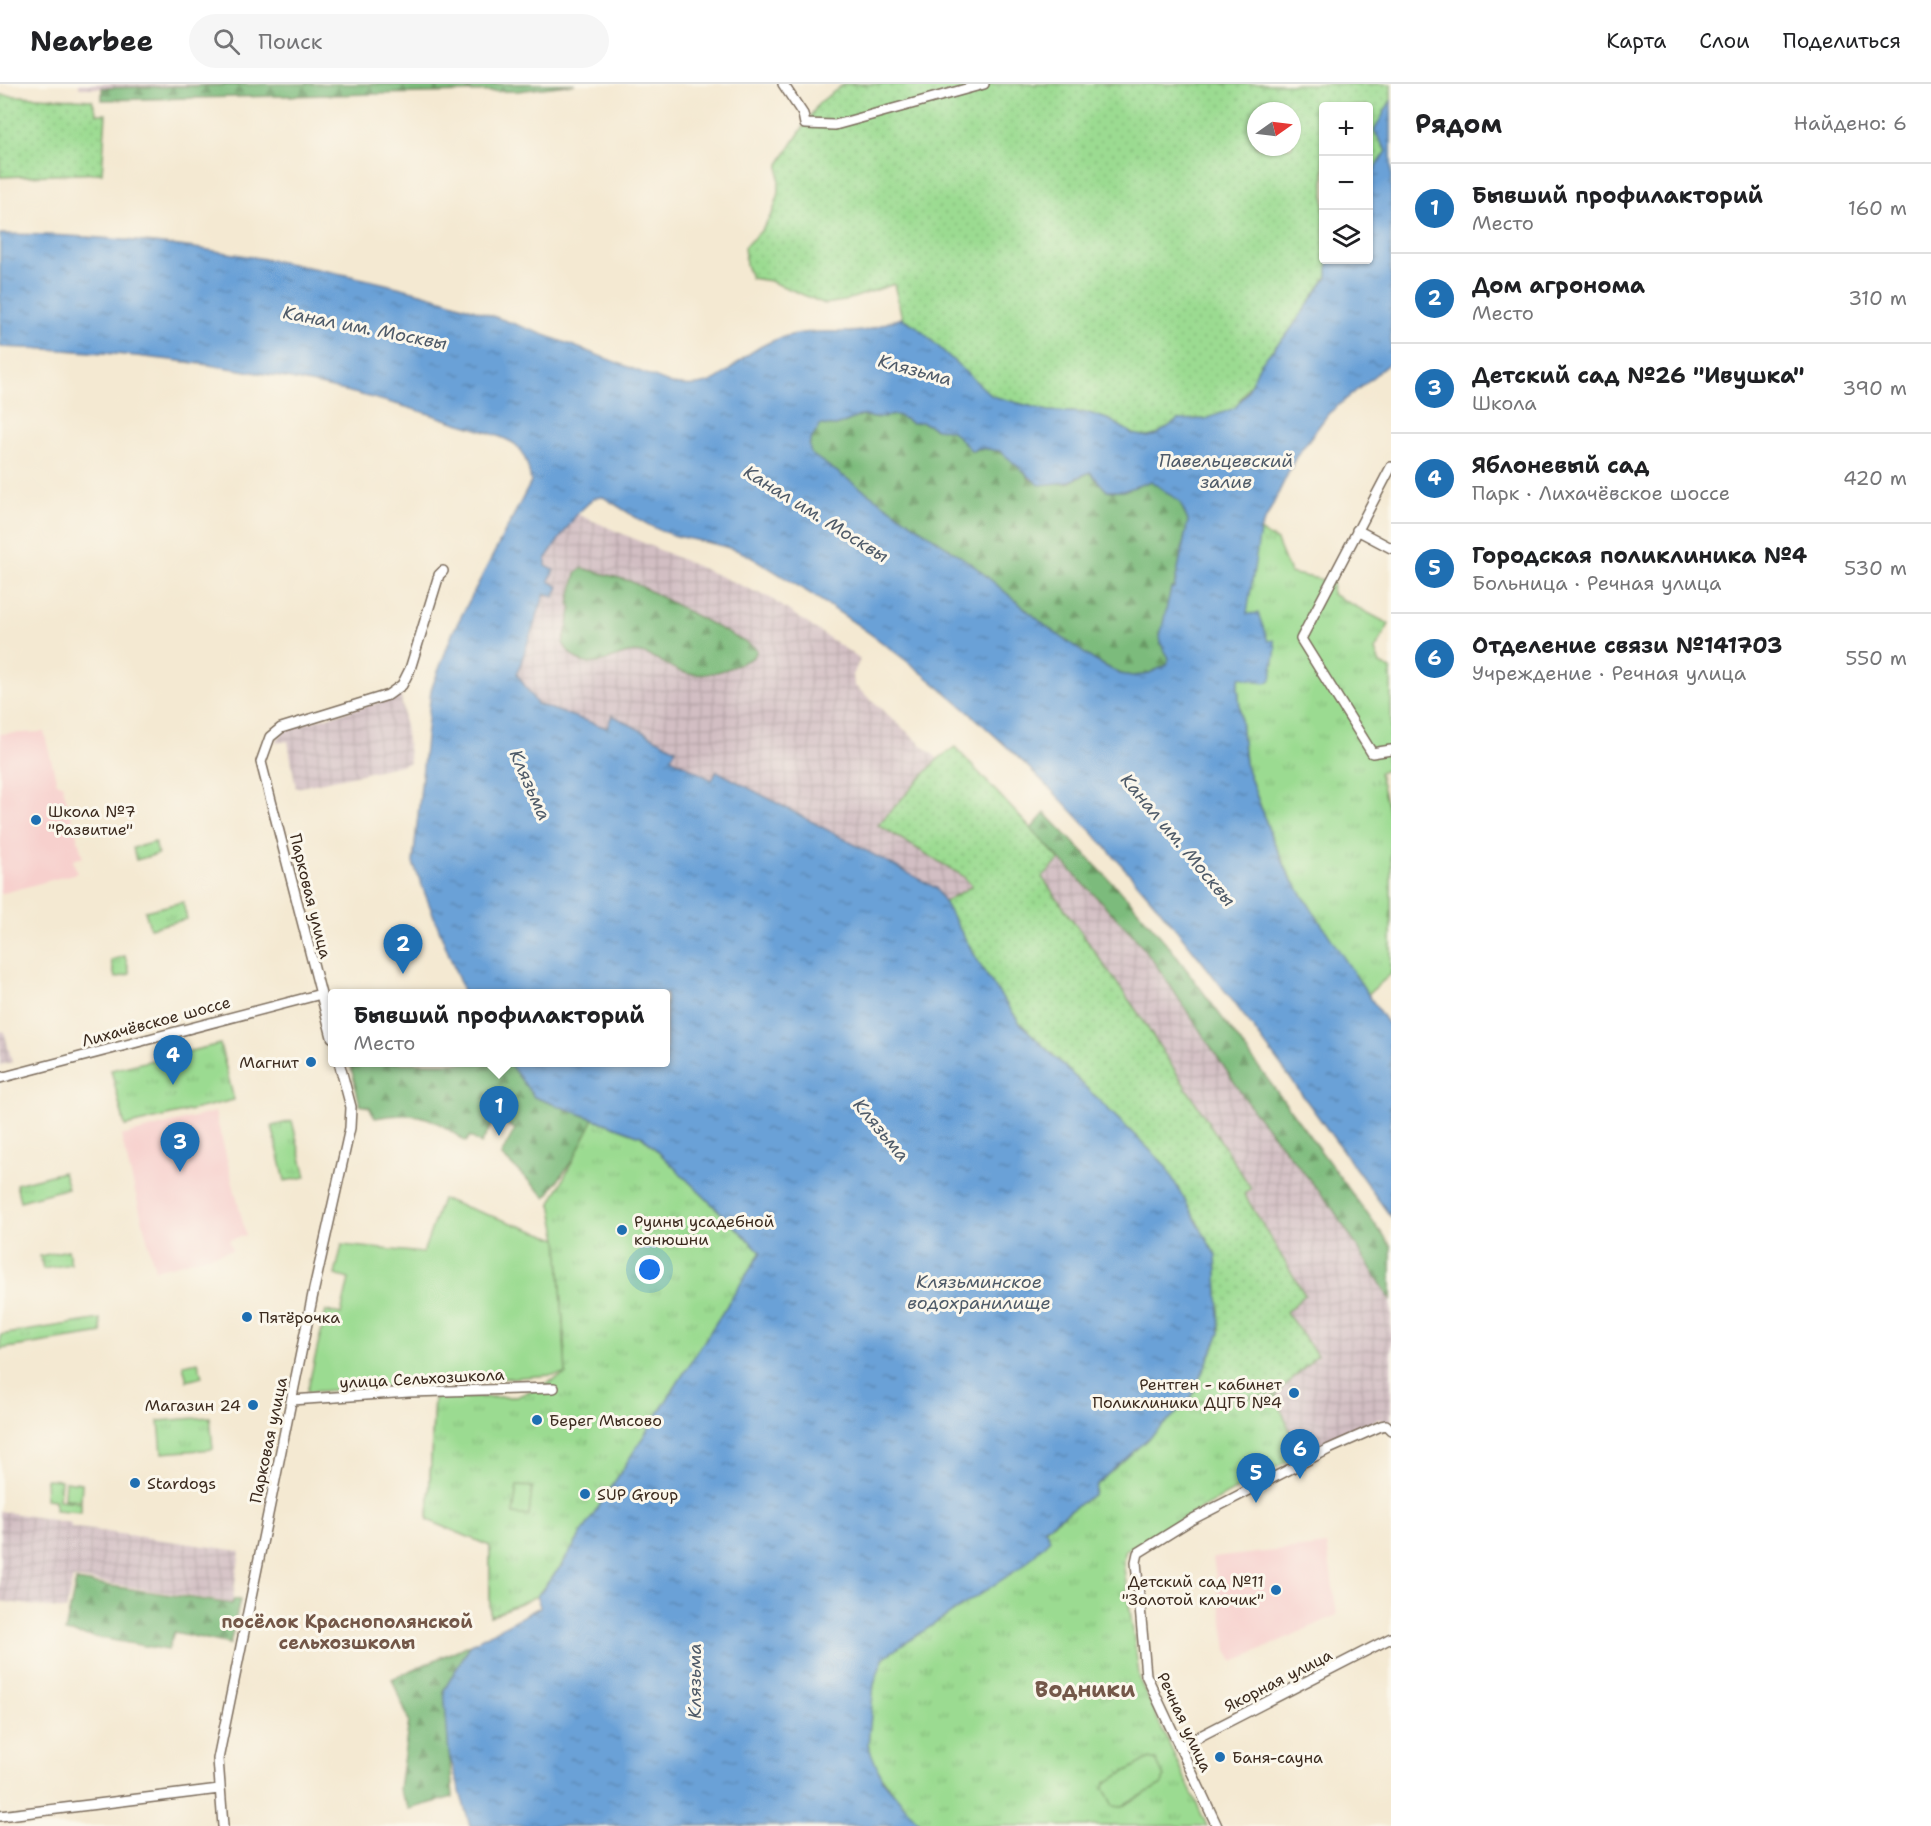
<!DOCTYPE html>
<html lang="ru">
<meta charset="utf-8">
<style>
body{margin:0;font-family:"Shantell Sans",sans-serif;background:#f6f6f6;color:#202124}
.controls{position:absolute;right:18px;top:18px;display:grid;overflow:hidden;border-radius:6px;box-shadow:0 2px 4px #0004}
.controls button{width:54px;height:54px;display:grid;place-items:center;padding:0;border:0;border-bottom:2px solid #e0e0e0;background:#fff;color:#202124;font:30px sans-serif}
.compass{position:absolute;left:1247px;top:18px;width:54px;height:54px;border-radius:50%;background:#fff;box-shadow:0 2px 4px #0004;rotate:76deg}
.you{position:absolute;left:650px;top:1186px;width:21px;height:21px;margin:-15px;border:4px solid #fff;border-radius:50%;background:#1a73e8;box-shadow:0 0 0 9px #1a73e833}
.badge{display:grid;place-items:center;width:39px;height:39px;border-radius:50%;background:#1f6fb2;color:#fff;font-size:20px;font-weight:700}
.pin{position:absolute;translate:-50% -50px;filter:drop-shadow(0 2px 3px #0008)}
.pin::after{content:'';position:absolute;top:32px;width:21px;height:18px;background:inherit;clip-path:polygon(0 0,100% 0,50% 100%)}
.popup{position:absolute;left:328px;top:905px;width:342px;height:78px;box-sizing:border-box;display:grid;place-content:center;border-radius:6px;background:#fff;filter:drop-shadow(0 2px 4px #0005);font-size:20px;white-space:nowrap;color:#757577}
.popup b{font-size:22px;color:#202124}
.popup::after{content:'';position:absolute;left:50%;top:100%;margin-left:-12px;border:12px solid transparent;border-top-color:#fff}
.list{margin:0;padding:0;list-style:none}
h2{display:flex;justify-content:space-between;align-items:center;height:78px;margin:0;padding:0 24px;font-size:26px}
h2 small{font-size:20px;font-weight:400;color:#757577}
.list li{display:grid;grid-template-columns:39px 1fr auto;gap:18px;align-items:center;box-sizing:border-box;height:90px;padding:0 24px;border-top:2px solid #e0e0e0}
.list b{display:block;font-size:22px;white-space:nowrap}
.list p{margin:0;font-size:20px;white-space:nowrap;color:#757577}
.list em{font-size:20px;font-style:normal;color:#757577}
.icon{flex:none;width:33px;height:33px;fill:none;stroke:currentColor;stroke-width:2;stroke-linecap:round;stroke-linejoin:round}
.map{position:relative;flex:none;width:1391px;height:1742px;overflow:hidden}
header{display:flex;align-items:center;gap:36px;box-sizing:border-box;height:84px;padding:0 30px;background:#fff;border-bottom:2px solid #e0e0e0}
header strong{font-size:28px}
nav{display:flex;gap:33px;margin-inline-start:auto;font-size:21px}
.search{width:420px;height:54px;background:#f6f6f6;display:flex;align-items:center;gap:15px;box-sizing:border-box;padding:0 21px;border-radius:33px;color:#757577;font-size:22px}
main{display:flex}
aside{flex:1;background:#fff}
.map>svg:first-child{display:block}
</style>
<header>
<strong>Nearbee</strong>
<div class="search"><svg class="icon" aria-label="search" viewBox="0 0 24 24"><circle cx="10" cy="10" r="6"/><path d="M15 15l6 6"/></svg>Поиск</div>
<nav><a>Карта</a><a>Слои</a><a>Поделиться</a></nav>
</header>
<main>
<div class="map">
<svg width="1391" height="1742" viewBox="0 0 1391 1742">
<defs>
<pattern id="industrial-grid" width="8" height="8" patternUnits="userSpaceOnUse" patternTransform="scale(1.5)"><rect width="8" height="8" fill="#d2bec3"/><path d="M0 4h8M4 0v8" fill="none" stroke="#b5a3a7"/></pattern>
<pattern id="grass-dots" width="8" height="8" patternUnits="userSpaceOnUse" patternTransform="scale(1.5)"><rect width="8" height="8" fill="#9bdb91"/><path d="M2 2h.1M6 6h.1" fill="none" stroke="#86bc7d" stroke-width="1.8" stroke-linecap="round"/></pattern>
<pattern id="forest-firs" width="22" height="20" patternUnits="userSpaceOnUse" patternTransform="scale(1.5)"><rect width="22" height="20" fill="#7cbb7b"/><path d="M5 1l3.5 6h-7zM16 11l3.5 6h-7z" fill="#679864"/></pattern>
<pattern id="park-tufts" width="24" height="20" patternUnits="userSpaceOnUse" patternTransform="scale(1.5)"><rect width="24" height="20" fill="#9bdb91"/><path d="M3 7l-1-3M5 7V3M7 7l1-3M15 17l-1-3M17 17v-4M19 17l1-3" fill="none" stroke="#86bc7d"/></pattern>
<pattern id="water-ripples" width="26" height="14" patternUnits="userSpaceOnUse" patternTransform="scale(1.5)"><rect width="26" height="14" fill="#6aa1d7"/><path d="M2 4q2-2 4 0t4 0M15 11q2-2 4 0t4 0" fill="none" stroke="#5883ae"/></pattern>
</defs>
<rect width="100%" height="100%" fill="#fbf7ec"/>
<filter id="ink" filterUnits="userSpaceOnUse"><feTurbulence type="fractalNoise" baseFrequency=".0167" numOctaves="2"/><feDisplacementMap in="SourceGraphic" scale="12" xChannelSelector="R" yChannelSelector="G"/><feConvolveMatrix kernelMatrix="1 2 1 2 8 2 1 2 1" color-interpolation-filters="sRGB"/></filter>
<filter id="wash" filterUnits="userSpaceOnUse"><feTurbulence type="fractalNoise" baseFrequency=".008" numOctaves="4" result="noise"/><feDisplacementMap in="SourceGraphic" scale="24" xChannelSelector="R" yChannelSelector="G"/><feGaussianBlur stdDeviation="1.35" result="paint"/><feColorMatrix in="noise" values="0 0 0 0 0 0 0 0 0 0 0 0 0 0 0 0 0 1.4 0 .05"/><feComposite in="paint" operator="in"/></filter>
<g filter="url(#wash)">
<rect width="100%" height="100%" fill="#f4e9d2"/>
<path fill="#f7d0cd" d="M44 648 57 699 62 700 83 773 73 776 77 789 0 810V650Z
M215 1028 246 1151 229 1156 232 1166 155 1186 121 1052Z
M1327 1461 1337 1531 1233 1578 1227 1566 1213 1474Z"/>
<path fill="url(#industrial-grid)" d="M79 0H273L102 4H79Z
M577 430 770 514 860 575 853 591 854 601 938 675 878 741 963 792 972 803 944 818 935 804 718 687 712 696 671 674 675 664 612 631 607 644 537 620 517 590 545 508 559 503 549 497 546 474Z
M401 612 410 679 296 704 288 657 275 659 283 648 295 642Z
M1060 776 1132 851 1157 882 1252 1025 1331 1122 1391 1216V1338L1379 1335 1299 1371 1276 1311 1317 1271 1286 1227 1305 1210 1244 1109 1251 1104 1136 926 1042 793Z
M4 947 12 978 0 981V948Z
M0 1427 71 1439V1443L240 1467 232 1519 73 1494 66 1526 0 1517Z"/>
<path fill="url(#grass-dots)" stroke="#6b8258" stroke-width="1.5" fill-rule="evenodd" d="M844 0H1391V16L1374 47 1387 67 1369 94 1368 22H1324V176H1328V191L1288 249 1271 267 1235 324 1206 335 1178 336 1156 351 1148 353 1133 350 1110 336 1089 329 1048 327 992 312 916 242 902 234 894 200 844 217 825 220 770 197 751 194 746 181 744 163 762 146 773 128 779 109V80L819 19ZM1256 27H1292V63H1256Z
M0 11 92 16 97 30H106L102 89 0 93Z
M955 663 1060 776 1042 793 1136 926 1251 1104 1244 1110 1305 1211 1286 1228 1317 1271 1276 1311 1189 1318 1220 1249 1216 1172 1165 1081 1020 939 985 889 944 818 972 802 963 792 878 741 938 675Z"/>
<path fill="url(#forest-firs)" stroke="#5c724c" stroke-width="1.5" d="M279 0H575L518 7 102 16V4Z
M862 331 874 334 897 331 912 339 922 338 936 345H951L972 367C995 357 1019 377 1030 396L1068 399 1090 388 1107 407H1123L1151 397 1180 418 1188 437 1174 505 1171 504 1161 560 1169 574 1167 581 1145 591 1132 592 1121 590 1094 576 1047 543 973 481 811 370C806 355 814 353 820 341L836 342Z
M582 484 630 497 646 505 754 563 757 566 754 573C732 584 704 597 679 587 667 582 655 572 641 569 615 563 588 602 563 559L572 524 569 519 576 489Z
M1045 729 1132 819 1172 866 1391 1162V1216L1331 1122 1252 1025 1157 882 1132 850 1031 745Z
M350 979H509L534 1013 643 1053 761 1168 561 1482 537 1512 490 1532V1462L428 1436 434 1314 517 1313 520 1367 546 1379 582 1386 606 1375 714 1179 715 1161 702 1121 635 1061 592 1049 546 1113 501 1071 515 1045 496 1034 481 1060 470 1052 466 1058C431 1032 419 1026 375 1034L369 1023 360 1021Z
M76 1497 232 1520 234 1515 240 1516 230 1560 174 1548 168 1566 65 1548Z
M471 1560 444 1606 453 1713 409 1725 399 1705 409 1637 392 1595Z"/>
<path fill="url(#park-tufts)" stroke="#6b8258" stroke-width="1.5" d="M1260 447 1277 457 1290 489 1333 498 1332 510 1389 540 1375 566 1380 580 1391 586V673L1386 674 1389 685 1379 689 1391 738V890L1367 911 1289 790 1271 751 1245 679 1238 602 1252 485Z
M155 758 158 770 136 776 133 764Z
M183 818 187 835 150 844 145 827Z
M125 872 130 890 115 894 111 876Z
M220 960 234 1016 125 1042 111 986Z
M594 1035 643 1053 761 1168 561 1482 537 1512 490 1532V1462L428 1436 434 1314 517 1313 566 1290 558 1155 551 1119Z
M292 1037 306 1093 285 1097 272 1042Z
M63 1088 68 1104 20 1117 16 1100Z
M68 1166 71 1180 43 1185 40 1172Z
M100 1235 102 1249 0 1265V1251Z
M198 1278 202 1293 187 1297 183 1281Z
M1276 1311 1299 1371 1126 1466 1123 1477 1140 1597 1207 1742H919L878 1688 868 1661 874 1599 884 1573 1045 1445 1094 1410 1096 1401 1189 1318Z
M210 1333 213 1365 162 1369 159 1337Z
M46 1395 61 1396 59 1416 81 1418V1428L55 1426V1416L45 1415Z
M65 1397 82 1399 81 1416 64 1415Z"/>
<path fill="#9bdb91" stroke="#6b8258" stroke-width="1.5" d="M442 1115 558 1155 566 1290 307 1308 326 1227 341 1230 349 1195 335 1191 342 1161 423 1169Z
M517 1402 532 1403 529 1432 513 1430Z
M1150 1674 1156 1676 1164 1693 1162 1700 1121 1723 1113 1722 1104 1704 1105 1699Z"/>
<path fill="url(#water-ripples)" stroke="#52667a" stroke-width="1.5" fill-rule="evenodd" d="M1391 16V278L1328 330 1296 373 1260 447 1247 530 1258 529 1268 557 1274 556 1276 564 1271 596 1266 599 1240 593 1238 602 1245 679 1271 752 1289 791 1391 945V1133C1303 1013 1218 889 1119 778 1051 701 969 623 887 562 843 529 797 501 750 472 725 460 700 458 673 451 648 444 626 426 603 413L594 414 577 430 546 474V482L554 486 549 497 559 503 554 513 545 509 517 590 537 620 607 644 612 631 676 665 671 674 712 696 717 687 936 804 985 889 1020 939 1165 1081 1216 1172 1220 1249 1189 1318 1096 1401 1094 1410 1045 1444 1050 1455 1023 1482 884 1573 874 1599 868 1661 882 1695 922 1742H470L449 1670 444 1606 471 1560 540 1523 537 1512 561 1482 761 1168 643 1053 534 1013 509 979 666 978V910L464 909 413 779 431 606 453 548 531 398C529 385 526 371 516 361 505 352 471 343 457 339 311 290 153 268 0 263V150C100 150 199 162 297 181 349 191 401 202 451 218 526 242 599 272 672 300 726 309 728 276 770 258 805 243 827 250 862 247 875 245 888 237 902 234L916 242 992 312 1048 327 1089 329 1110 336 1133 350 1148 353 1156 351 1178 336 1206 335 1235 324 1247 308 1260 280 1288 249 1328 192V176H1368L1369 94 1387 67 1374 47ZM862 331 874 334 897 331 912 339 922 338 936 345 951 346 972 367 979 364 1000 367 1039 401 1068 398 1090 388 1107 407H1123L1151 397 1180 418 1188 437 1174 504H1171L1160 552 1161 560 1169 574 1167 581 1145 591 1132 592 1120 590 1094 576 1047 543 973 481 811 370C806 355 814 353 820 341L836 342Z"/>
</g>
<g filter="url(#ink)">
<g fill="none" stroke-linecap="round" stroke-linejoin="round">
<g stroke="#7c6d5d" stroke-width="12">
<path id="minor" d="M783 0 803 30 805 40 835 41 984 0
M1391 383 1301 555 1372 669 1391 666
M1357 446 1391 464
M332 953 261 678 270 653 281 644 388 611 402 601 410 585 439 491 443 487
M0 994 321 910
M292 1316 409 1308 554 1304
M1179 1663 1391 1554
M0 1732 219 1705
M223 1742 218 1675 314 1205 350 1044 351 1023 339 978
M1217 1742 1146 1591 1136 1478 1138 1469 1191 1436 1329 1365 1381 1342 1386 1341 1391 1346"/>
</g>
<use href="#minor" stroke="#fff" stroke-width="9"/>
</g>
</g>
<g fill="#1f6fb2" stroke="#fbf7ec" stroke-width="2">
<circle cx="36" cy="736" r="6"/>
<circle cx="311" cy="978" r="6"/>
<circle cx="622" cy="1146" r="6"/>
<circle cx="247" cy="1233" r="6"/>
<circle cx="1294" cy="1309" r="6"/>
<circle cx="253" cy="1321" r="6"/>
<circle cx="537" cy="1336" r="6"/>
<circle cx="135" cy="1399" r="6"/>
<circle cx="585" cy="1410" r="6"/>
<circle cx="1276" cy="1506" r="6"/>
<circle cx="1220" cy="1673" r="6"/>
</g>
<g text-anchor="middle" stroke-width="6" stroke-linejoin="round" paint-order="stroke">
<g font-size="16" fill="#3b2a1e" stroke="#fbf7ec" text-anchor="start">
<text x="48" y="733">Школа №7<tspan x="48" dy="18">"Развитие"</tspan></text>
<text x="299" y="984" text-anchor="end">Магнит</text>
<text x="634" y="1143">Руины усадебной<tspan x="634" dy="18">конюшни</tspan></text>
<text x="259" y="1239">Пятёрочка</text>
<text x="1282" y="1306" text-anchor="end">Рентген - кабинет<tspan x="1282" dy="18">Поликлиники ДЦГБ №4</tspan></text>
<text x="241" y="1327" text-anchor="end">Магазин 24</text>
<text x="549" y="1342">Берег Мысово</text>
<text x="147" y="1405">Stardogs</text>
<text x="597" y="1416">SUP Group</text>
<text x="1264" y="1503" text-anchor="end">Детский сад №11<tspan x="1264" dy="18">"Золотой ключик"</tspan></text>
<text x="1232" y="1679">Баня-сауна</text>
</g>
<g font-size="16" fill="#3b2a1e" stroke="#fbf7ec">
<text transform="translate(311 812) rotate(76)" y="6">Парковая улица</text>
<text transform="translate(156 937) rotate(-15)" y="6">Лихачёвское шоссе</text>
<text transform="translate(422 1294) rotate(-3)" y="6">улица Сельхозшкола</text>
<text transform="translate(268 1356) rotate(-78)" y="6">Парковая улица</text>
<text transform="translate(1278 1596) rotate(-27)" y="6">Якорная улица</text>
<text transform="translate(1185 1638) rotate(65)" y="6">Речная улица</text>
</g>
<g font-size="18" font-style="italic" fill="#4e5a68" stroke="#fbf7ec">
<text transform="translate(365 244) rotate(11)" y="6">Канал им. Москвы</text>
<text transform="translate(915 286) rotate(15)" y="6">Клязьма</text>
<text x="1226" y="383">Павельцевский<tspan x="1226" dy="21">залив</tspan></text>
<text transform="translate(816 430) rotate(32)" y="6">Канал им. Москвы</text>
<text transform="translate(530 701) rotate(66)" y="6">Клязьма</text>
<text transform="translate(1178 756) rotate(50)" y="6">Канал им. Москвы</text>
<text transform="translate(881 1046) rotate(50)" y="6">Клязьма</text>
<text x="979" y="1204">Клязьминское<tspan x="979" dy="21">водохранилище</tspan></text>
<text transform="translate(695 1597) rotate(-90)" y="6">Клязьма</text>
</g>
<g font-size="18" font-weight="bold" fill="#745849" stroke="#fbf7ec">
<text x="347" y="1544">посёлок Краснополянской<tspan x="347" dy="21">сельхозшколы</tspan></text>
</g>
<g font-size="22" font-weight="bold" fill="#745849" stroke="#fbf7ec">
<text x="1085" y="1613">Водники</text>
</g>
</g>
</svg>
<div class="controls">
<button>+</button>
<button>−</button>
<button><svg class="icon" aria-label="layers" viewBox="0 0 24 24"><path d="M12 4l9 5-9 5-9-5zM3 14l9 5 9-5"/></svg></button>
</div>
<svg class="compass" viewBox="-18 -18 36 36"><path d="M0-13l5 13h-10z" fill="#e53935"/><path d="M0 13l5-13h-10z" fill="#757577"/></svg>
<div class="you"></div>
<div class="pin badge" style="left:499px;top:1052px">1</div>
<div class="popup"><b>Бывший профилакторий</b>Место</div>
<div class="pin badge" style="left:403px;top:890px">2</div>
<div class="pin badge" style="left:180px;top:1088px">3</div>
<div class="pin badge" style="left:173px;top:1001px">4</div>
<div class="pin badge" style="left:1256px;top:1419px">5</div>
<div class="pin badge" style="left:1300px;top:1395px">6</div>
</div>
<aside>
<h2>Рядом<small>Найдено: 6</small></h2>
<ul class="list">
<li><span class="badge">1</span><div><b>Бывший профилакторий</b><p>Место</p></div><em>160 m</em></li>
<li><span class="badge">2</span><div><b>Дом агронома</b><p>Место</p></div><em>310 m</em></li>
<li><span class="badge">3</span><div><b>Детский сад №26 &quot;Ивушка&quot;</b><p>Школа</p></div><em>390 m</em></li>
<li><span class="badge">4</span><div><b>Яблоневый сад</b><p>Парк · Лихачёвское шоссе</p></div><em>420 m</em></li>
<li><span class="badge">5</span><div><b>Городская поликлиника №4</b><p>Больница · Речная улица</p></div><em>530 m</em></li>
<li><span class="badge">6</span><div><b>Отделение связи №141703</b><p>Учреждение · Речная улица</p></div><em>550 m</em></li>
</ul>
</aside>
</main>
